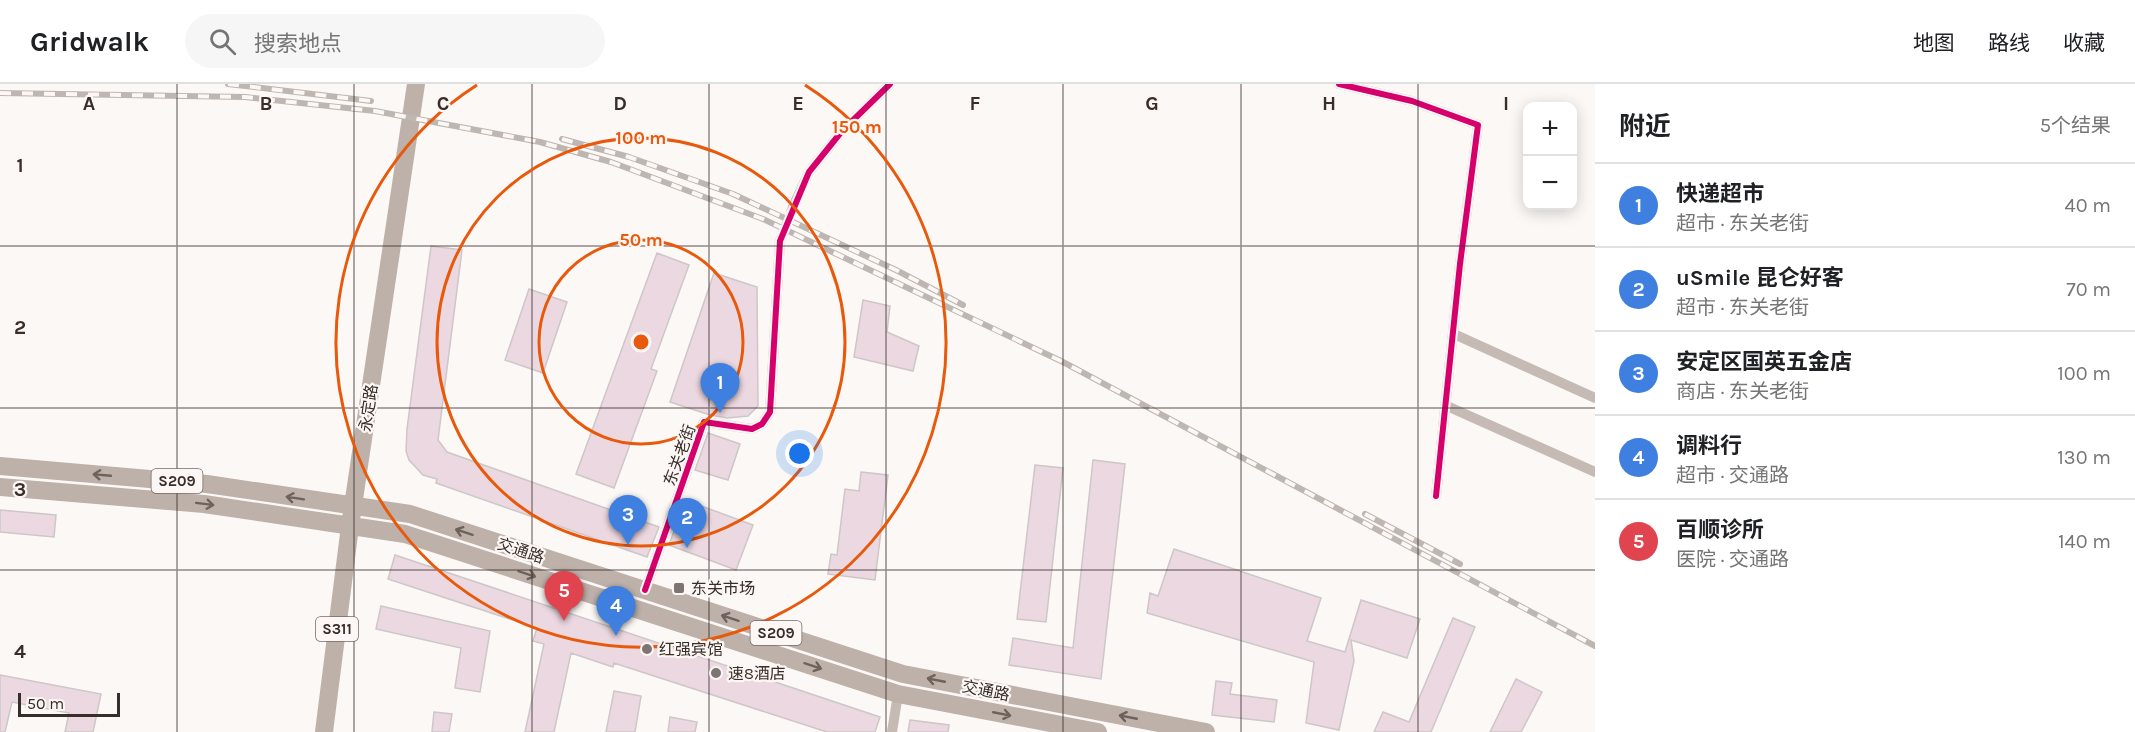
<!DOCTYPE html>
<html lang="zh">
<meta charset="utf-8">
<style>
body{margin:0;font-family:Karla,"Noto Sans SC",sans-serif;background:#f6f6f6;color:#202124}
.controls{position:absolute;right:18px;top:18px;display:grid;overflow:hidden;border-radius:12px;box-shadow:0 3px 15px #0003}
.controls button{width:54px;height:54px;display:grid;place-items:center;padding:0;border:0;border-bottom:2px solid #e0e0e0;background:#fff;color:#202124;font:30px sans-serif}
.scale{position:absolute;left:18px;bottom:15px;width:102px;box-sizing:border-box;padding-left:6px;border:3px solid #382e29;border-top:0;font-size:16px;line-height:21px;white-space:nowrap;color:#382e29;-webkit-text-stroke:4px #fcf7f5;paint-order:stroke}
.you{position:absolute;left:800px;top:370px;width:21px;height:21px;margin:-15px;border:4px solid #fff;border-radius:50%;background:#1a73e8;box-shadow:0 0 0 9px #1a73e833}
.badge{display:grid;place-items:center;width:39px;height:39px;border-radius:50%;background:#0f766e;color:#fff;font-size:20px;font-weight:700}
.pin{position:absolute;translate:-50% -50px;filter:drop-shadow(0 2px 3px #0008)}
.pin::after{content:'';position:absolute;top:32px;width:21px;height:18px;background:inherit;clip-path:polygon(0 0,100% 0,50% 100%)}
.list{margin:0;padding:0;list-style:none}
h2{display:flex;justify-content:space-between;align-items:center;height:78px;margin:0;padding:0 24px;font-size:26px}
h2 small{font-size:20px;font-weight:400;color:#757577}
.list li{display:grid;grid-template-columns:39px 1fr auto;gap:18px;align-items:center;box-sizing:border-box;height:84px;padding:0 24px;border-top:2px solid #e0e0e0}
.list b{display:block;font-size:22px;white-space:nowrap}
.list p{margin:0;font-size:20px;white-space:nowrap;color:#757577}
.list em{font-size:20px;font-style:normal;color:#757577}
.icon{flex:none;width:33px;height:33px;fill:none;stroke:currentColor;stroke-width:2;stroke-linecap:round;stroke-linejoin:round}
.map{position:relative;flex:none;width:1595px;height:648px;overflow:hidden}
header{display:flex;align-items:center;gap:36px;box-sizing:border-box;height:84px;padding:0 30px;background:#fff;border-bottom:2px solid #e0e0e0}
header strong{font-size:28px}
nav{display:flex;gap:33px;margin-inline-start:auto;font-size:21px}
.search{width:420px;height:54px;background:#f6f6f6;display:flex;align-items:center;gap:15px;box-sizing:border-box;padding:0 21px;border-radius:33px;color:#757577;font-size:22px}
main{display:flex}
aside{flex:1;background:#fff}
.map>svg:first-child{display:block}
</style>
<header>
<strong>Gridwalk</strong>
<div class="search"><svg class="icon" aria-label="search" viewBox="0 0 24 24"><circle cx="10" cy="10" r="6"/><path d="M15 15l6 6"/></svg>搜索地点</div>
<nav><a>地图</a><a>路线</a><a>收藏</a></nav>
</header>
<main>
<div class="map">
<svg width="1595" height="648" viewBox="0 0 1595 648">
<rect width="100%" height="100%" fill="#fbf8f6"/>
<path fill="#ecd8e0" stroke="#cdc7c8" stroke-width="1.5" d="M431 162 462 166 438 356 447 368 659 443 647 473 436 399 437 395 423 391 409 376 406 367 407 345Z
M657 169 689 181 651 285 657 287 614 404 576 390Z
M714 189 757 203 758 322 748 332 727 334 710 331 670 318Z
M529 205 567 218 543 289 505 276Z
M863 216 890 222 887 248 919 262 913 287 854 273Z
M708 349 740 360 728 396 695 386Z
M1093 376 1125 380 1101 595 1009 581 1013 554 1073 564Z
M1035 381 1063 384 1046 538 1017 535Z
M861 388 888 391 875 496 828 490 831 470 837 471 845 405 859 407Z
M685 416 753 441 736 486 669 461Z
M0 426 56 431 54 453 0 448Z
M1174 465 1321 514 1307 557 1345 568 1361 516 1420 535 1407 574 1351 556 1354 577 1339 646 1306 639 1314 578 1147 529 1150 509 1158 512Z
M395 471 880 633 875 648H827L614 579 613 583 571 569 554 648H525L544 560 533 557 537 544 388 495Z
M381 522 490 547 480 608 455 604 461 564 376 545Z
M1453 534 1475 543 1431 648H1374L1383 628 1409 638Z
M0 591 101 610 93 648H65L69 629 12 618 5 648H0Z
M1516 595 1542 608 1521 648H1490Z
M1216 597 1232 599 1230 610 1277 616 1274 638 1212 631Z
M614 607 641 612 635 648H606Z
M434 628 452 630 449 648H432Z
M670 633 697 638 695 648H668Z
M910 636 949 641 948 648H908Z"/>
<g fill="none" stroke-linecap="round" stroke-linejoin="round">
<path stroke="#d4d0cd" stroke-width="10" stroke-dasharray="10 5" stroke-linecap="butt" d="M780 157 793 123"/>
<path stroke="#c5bbb4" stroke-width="10" d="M1339 0 1412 17 1478 41 1460 180 1436 412
M793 123 809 88 842 47 890 0
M1454 250 1595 314
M1447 322 1595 388
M645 506 704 338 752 345 762 340 770 328 780 157
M892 648 898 610"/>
<path stroke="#bdb1a9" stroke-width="18" d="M0 382 207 400 410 430 903 590 1206 648
M0 403 204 420 405 450 898 610 1098 648
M324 648 350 442 416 0"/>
<g stroke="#bdb6b1" stroke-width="6">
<path id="rail" d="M228 0 371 17
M0 9 245 13 375 27 540 58 611 78 763 135 1063 278 1595 562
M562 55 629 73 733 110 896 186 963 221
M1365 430 1460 480"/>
</g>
<use href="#rail" stroke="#fcf7f5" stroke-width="4" stroke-dasharray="11" stroke-linecap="butt"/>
<g stroke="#fcf7f5" stroke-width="10">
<path id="cycleway" d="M1339 0 1412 17 1478 41 1460 180 1436 412
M645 506 704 338 752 345 762 340 770 328 780 157 809 88 842 47 890 0"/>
</g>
<use href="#cycleway" stroke="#d6006c" stroke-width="6"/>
</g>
<defs><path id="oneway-shaft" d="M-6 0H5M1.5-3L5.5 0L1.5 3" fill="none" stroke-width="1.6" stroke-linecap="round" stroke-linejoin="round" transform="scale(1.5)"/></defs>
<g stroke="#6d625c">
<use href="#oneway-shaft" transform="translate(102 391) rotate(-175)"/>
<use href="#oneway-shaft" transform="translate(295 414) rotate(-171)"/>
<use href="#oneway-shaft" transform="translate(205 420) rotate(7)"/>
<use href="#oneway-shaft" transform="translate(464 448) rotate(-162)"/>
<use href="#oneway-shaft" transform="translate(527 490) rotate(18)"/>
<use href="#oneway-shaft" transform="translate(730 534) rotate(-162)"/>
<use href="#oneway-shaft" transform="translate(813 582) rotate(18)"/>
<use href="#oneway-shaft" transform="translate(936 596) rotate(-169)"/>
<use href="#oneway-shaft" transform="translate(1002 630) rotate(11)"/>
<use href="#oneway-shaft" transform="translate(1128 633) rotate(-169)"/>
</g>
<path fill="none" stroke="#382e29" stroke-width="1.5" stroke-opacity="0.55" d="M177 0V648M354 0V648M532 0V648M709 0V648M886 0V648M1063 0V648M1241 0V648M1418 0V648M0 162H1595M0 324H1595M0 486H1595"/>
<g fill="none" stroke="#e8590c" stroke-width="3">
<circle cx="641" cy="258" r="102"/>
<circle cx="641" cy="258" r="204"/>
<path d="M805 1A305 305 0 1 1 477 1"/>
</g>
<g fill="#7c7571" stroke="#fcf7f5" stroke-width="2">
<rect x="673" y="498" width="12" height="12" rx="3"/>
<circle cx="647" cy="565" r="6"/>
<circle cx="716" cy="589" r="6"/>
</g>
<g text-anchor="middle" stroke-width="4.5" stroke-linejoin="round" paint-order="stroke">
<g fill="#fcf7f5" stroke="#736a66" stroke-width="1.5">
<rect x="151.5" y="385" width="51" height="24" rx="4.5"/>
<rect x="316" y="533" width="42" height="24" rx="4.5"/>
<rect x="750.5" y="537" width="51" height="24" rx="4.5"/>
</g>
<g font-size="15" font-weight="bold" fill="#382e29">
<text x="177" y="402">S209</text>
<text x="337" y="550">S311</text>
<text x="776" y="554">S209</text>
</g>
<g font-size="16" fill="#382e29" stroke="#fcf7f5">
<text transform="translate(368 324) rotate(-82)" y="6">永定路</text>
<text transform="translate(679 371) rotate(-70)" y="6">东关老街</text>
<text transform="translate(521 466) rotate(18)" y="6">交通路</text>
<text transform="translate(986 606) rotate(11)" y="6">交通路</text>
</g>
<g font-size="16" fill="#382e29" stroke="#fcf7f5" text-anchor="start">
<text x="691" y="510">东关市场</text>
<text x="659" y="571">红强宾馆</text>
<text x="728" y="595">速8酒店</text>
</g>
</g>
<g font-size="20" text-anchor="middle" font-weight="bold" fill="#382e29" stroke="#fcf7f5" stroke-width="4.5" stroke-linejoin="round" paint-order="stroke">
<text x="89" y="26">A</text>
<text x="266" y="26">B</text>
<text x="443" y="26">C</text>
<text x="620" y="26">D</text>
<text x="798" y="26">E</text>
<text x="975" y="26">F</text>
<text x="1152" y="26">G</text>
<text x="1329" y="26">H</text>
<text x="1506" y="26">I</text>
<text x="20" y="88">1</text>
<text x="20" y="250">2</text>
<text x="20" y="412">3</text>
<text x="20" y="574">4</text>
</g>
<circle cx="641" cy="258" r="9" fill="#e8590c" stroke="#fcf7f5" stroke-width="3"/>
<g font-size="18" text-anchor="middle" font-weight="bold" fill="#e8590c" stroke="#fcf7f5" stroke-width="4.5" stroke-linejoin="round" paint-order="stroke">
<text x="857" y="49">150 m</text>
<text x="641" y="60">100 m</text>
<text x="641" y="162">50 m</text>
</g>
</svg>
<div class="controls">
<button>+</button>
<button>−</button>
</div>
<div class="scale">50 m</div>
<div class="you"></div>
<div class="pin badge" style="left:720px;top:329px;background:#3f7fe0">1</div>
<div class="pin badge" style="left:687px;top:464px;background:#3f7fe0">2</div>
<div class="pin badge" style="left:628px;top:461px;background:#3f7fe0">3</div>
<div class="pin badge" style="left:616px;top:552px;background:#3f7fe0">4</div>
<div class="pin badge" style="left:564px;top:537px;background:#e0444e">5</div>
</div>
<aside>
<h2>附近<small>5个结果</small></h2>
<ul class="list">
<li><span class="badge" style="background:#3f7fe0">1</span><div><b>快递超市</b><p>超市 · 东关老街</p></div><em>40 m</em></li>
<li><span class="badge" style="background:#3f7fe0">2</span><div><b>uSmile 昆仑好客</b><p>超市 · 东关老街</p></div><em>70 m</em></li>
<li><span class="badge" style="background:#3f7fe0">3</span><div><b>安定区国英五金店</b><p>商店 · 东关老街</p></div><em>100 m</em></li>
<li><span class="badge" style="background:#3f7fe0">4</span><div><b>调料行</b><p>超市 · 交通路</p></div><em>130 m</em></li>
<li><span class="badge" style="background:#e0444e">5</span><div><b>百顺诊所</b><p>医院 · 交通路</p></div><em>140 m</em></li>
</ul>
</aside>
</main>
